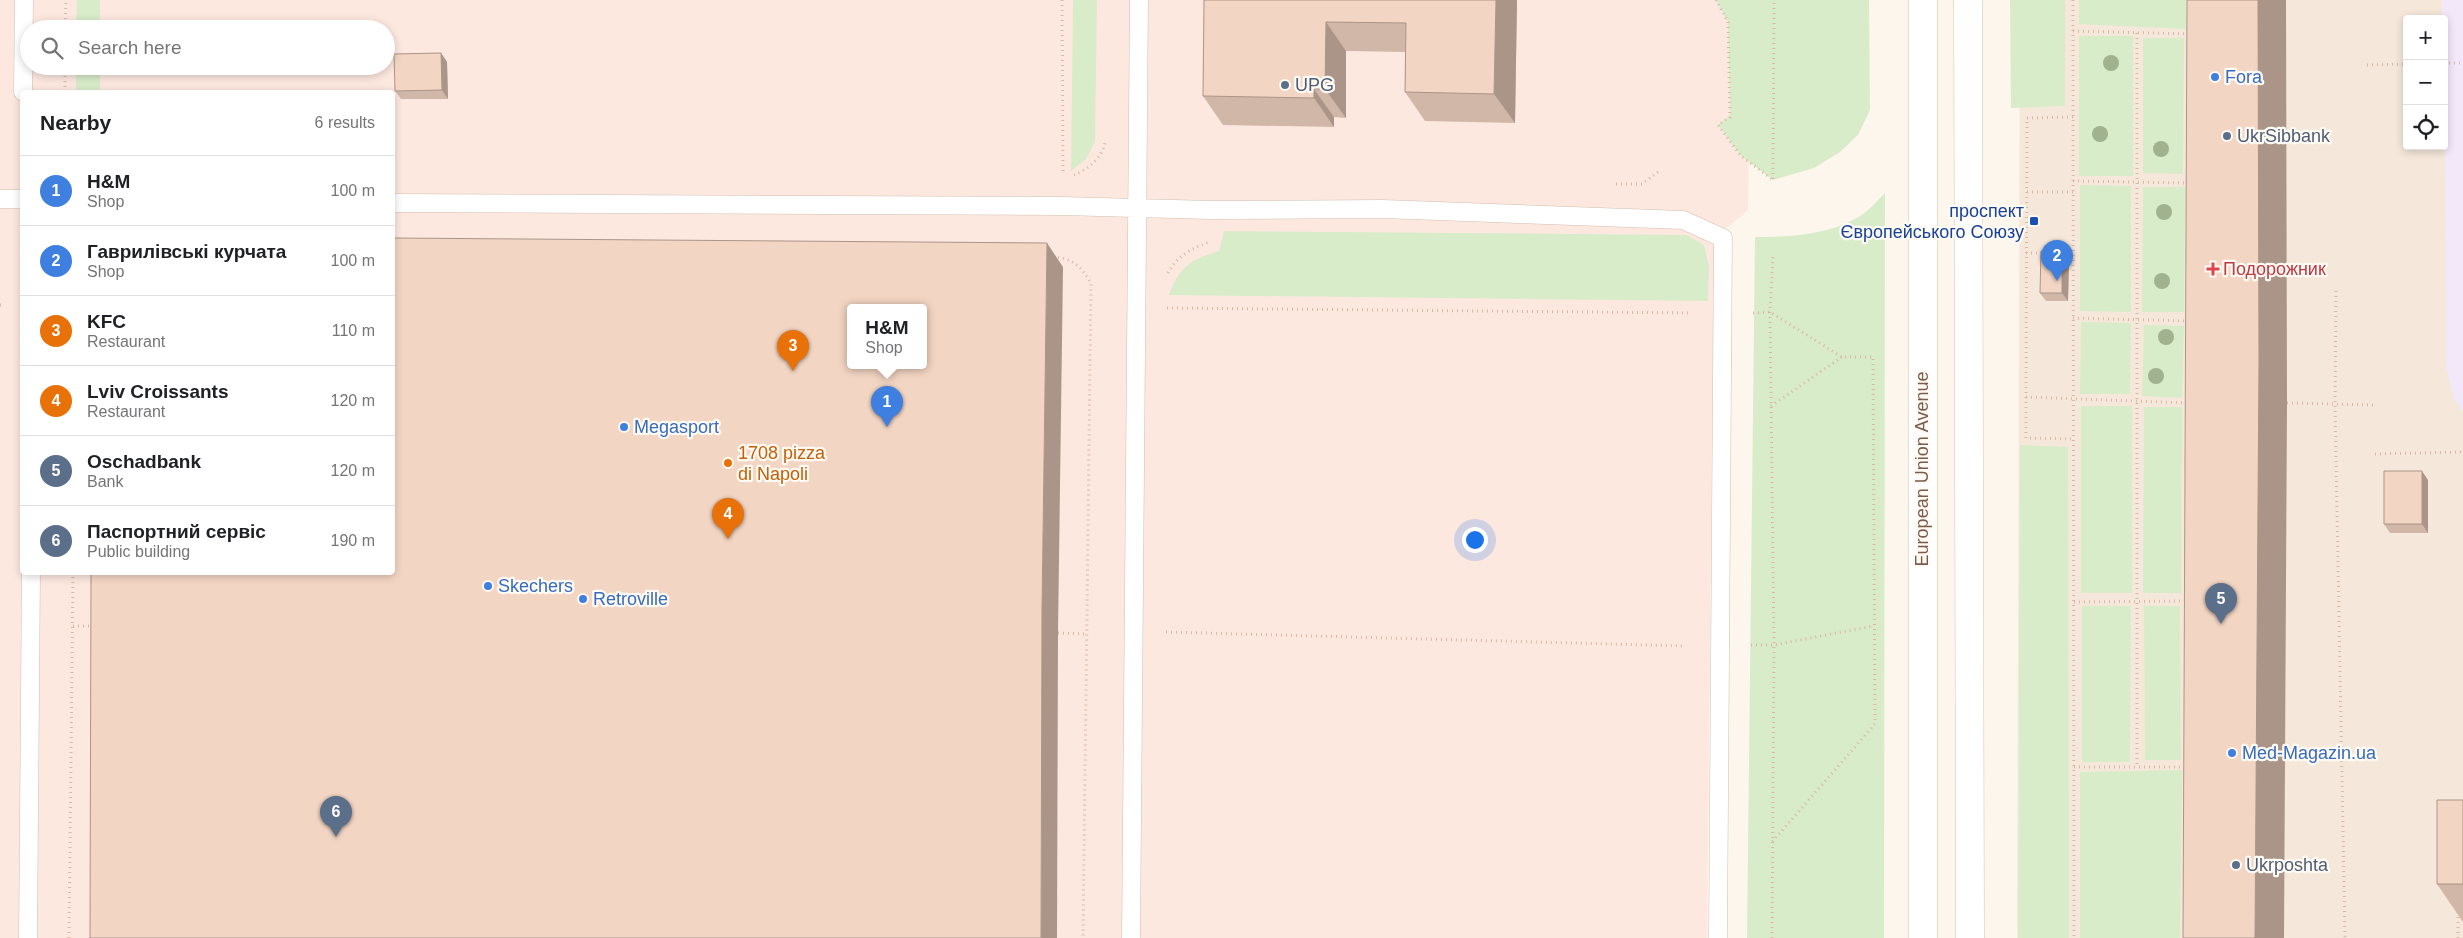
<!DOCTYPE html>
<meta charset="utf-8">
<style>
body{margin:0;font-family:Arial,sans-serif;background:#f6f6f6;color:#202124}
.controls{position:absolute;right:15px;top:15px;display:grid;overflow:hidden;border-radius:5px;box-shadow:0 2px 8px #0003}
.controls button{width:45px;height:45px;display:grid;place-items:center;padding:0;border:0;border-bottom:1px solid #e0e0e0;background:#fff;color:#202124;font:25px sans-serif}
.you{position:absolute;left:1474px;top:539px;width:18px;height:18px;margin:-12px;border:4px solid #fff;border-radius:50%;background:#1a73e8;box-shadow:0 0 0 8px #1a73e833}
.badge{display:grid;place-items:center;width:32px;height:32px;border-radius:50%;background:#db2777;color:#fff;font-size:16px;font-weight:700}
.pin{position:absolute;translate:-50% -41px;filter:drop-shadow(0 1px 2px #0008)}
.pin::after{content:'';position:absolute;top:26px;width:18px;height:15px;background:inherit;clip-path:polygon(0 0,100% 0,50% 100%)}
.popup{position:absolute;left:847px;top:304px;width:80px;height:65px;box-sizing:border-box;display:grid;place-content:center;border-radius:5px;background:#fff;filter:drop-shadow(0 1px 4px #0005);font-size:16px;white-space:nowrap;color:#757577}
.popup b{font-size:19px;color:#202124}
.popup::after{content:'';position:absolute;left:50%;top:100%;margin-left:-10px;border:10px solid transparent;border-top-color:#fff}
.list{margin:0;padding:0;list-style:none}
h2{display:flex;justify-content:space-between;align-items:center;height:65px;margin:0;padding:0 20px;font-size:21px}
h2 small{font-size:16px;font-weight:400;color:#757577}
.list li{display:grid;grid-template-columns:32px 1fr auto;gap:15px;align-items:center;box-sizing:border-box;height:70px;padding:0 20px;border-top:1px solid #e0e0e0}
.list b{display:block;font-size:19px;white-space:nowrap}
.list p{margin:0;font-size:16px;white-space:nowrap;color:#757577}
.list em{font-size:16px;font-style:normal;color:#757577}
.icon{flex:none;width:28px;height:28px;fill:none;stroke:currentColor;stroke-width:2;stroke-linecap:round;stroke-linejoin:round}
.map{position:relative;flex:none;width:2463px;height:938px;overflow:hidden}
.search{position:absolute;background:#fff;box-shadow:0 2px 8px #0003;left:20px;top:20px;width:375px;height:55px;display:flex;align-items:center;gap:12px;box-sizing:border-box;padding:0 18px;border-radius:28px;color:#757577;font-size:19px}
.panel{position:absolute;background:#fff;box-shadow:0 2px 8px #0003;left:20px;top:90px;width:375px;height:485px;border-radius:5px}
.map>svg:first-child{display:block}
</style>
<div class="map">
<svg width="2463" height="938" viewBox="0 0 2463 938">
<rect width="100%" height="100%" fill="#fdf6ec"/>
<path fill="#f5e8da" fill-rule="evenodd" d="M2020 0H2463V938H2017ZM2407 19H2444V146H2407Z"/>
<path fill="#fde8e0" fill-rule="evenodd" d="M0 0H1751L1748 210 1714 239 1707 938H0ZM29 29H386V66H29ZM22 92H392V572H22ZM851 308H923V366H851Z"/>
<path fill="#f3e8fa" d="M2442 0H2463V412L2454 399 2446 367 2444 19H2442Z"/>
<path fill="#d8ecc9" d="M77 0H100V29H76Z
M1073 0H1097L1095 142 1086 159 1071 171Z
M1716 0H1869L1870 110 1858 135 1840 152 1814 168 1773 180 1741 156 1718 125 1730 116 1728 22Z
M2010 0H2065V106L2011 108Z
M2079 0H2186V29L2079 24Z
M2079 36H2133V176H2079Z
M2143 38H2184L2183 174 2143 173Z
M76 66H100V92H76Z
M2080 185 2131 186V312L2080 311Z
M2143 187H2185L2184 312H2142Z
M1885 193 1884 938H1747L1755 237C1790 237 1829 235 1860 216 1869 211 1878 200 1885 193Z
M1224 231 1687 235 1704 245 1709 267 1708 301 1169 295C1179 267 1191 259 1219 251Z
M2081 322 2131 323 2130 394H2080Z
M2144 325 2184 326 2182 398 2142 396Z
M2081 406H2132V593H2081Z
M2144 407H2182L2181 593H2143Z
M2020 445 2068 447 2069 938H2018Z
M2082 606H2131L2130 762H2082Z
M2144 606H2180L2181 760H2145Z
M2182 770 2180 938H2080V772Z"/>
<g fill="none" stroke-linecap="round" stroke-linejoin="round">
<g stroke="#d1beb0" stroke-width="19">
<path id="service" d="M23 92 24 0
M0 199H22
M392 203 1062 206 1211 210 1383 209 1683 220 1723 238 1718 938
M28 938 31 572
M1131 938 1139 0"/>
</g>
<g stroke="#d6c0b0" stroke-width="29">
<path id="secondary" d="M1923 0V938
M1968 0 1970 938"/>
</g>
<path stroke="#d9b8a5" stroke-width="3" stroke-dasharray="1 4" stroke-linecap="butt" d="M1062 0 1063 175
M1716 0 1728 22 1730 117 1718 125 1741 156 1773 180
M2073 0 2074 938
M65 29 66 0
M2073 31 2190 34
M2137 33V767
M2444 63H2463
M2367 65 2407 64
M65 92V66
M2073 117 2027 118 2026 397V438L2074 439
M1074 175C1087 170 1103 157 1105 143
M1773 179 1774 0
M2073 181 2189 183
M1616 184H1642L1659 171
M2027 192H2073
M2026 253H2045
M2061 253H2073
M1053 257C1072 257 1083 268 1091 284L1083 938
M1168 273C1177 256 1192 248 1210 242
M2336 291 2335 404 2345 938
M0 305H4
M1167 308 1692 313
M1753 313 1770 312 1842 357H1873L1875 724 1772 842
M2073 318 2188 321
M2026 397 2187 403
M2287 403 2373 405
M1771 406 1842 357
M2375 454 2460 452 2463 454
M2074 602 2187 601
M73 626H94
M1166 632 1684 646
M1058 633 1087 634
M1751 645H1774L1873 626
M2074 767H2186
M69 938 73 572
M1772 938 1774 645 1770 312 1773 255
M2458 938V911"/>
<use href="#service" stroke="#fff" stroke-width="18"/>
<use href="#secondary" stroke="#fff" stroke-width="28"/>
</g>
<g fill="#a0b28e">
<circle cx="2111" cy="63" r="8"/>
<circle cx="2100" cy="134" r="8"/>
<circle cx="2161" cy="149" r="8"/>
<circle cx="2164" cy="212" r="8"/>
<circle cx="2162" cy="281" r="8"/>
<circle cx="2166" cy="337" r="8"/>
<circle cx="2156" cy="376" r="8"/>
</g>
<path fill="#d1b7a8" d="M1204 0H1517L1515 123 1425 121 1405 92V52L1346 51V118L1334 117V127L1223 125 1203 96Z
M441 53 447 62 448 99H401L395 91Z
M2062 251 2069 260 2068 301H2046L2040 293Z
M2428 480V533H2390L2384 524Z
M2463 800V922L2437 884Z"/>
<path fill="#aa9588" d="M1496 0H1517L1515 123 1494 94Z
M2258 0H2286L2287 403 2284 938H2255Z
M1326 22 1346 51V118L1325 89Z
M441 53 447 62 448 99 442 90Z
M1314 89 1334 117V127L1314 98Z
M1047 243 1063 267 1058 633 1057 938H1041L1042 609Z
M2062 251 2069 260 2068 301 2062 293Z
M2422 471 2428 480V533L2422 524Z"/>
<path fill="#f3d5c3" stroke="#aa9588" fill-rule="evenodd" d="M1204 0H1496L1494 94 1405 92 1406 23 1326 22 1325 89H1314V98L1203 96Z
M2187 0H2258L2259 362 2255 938H2183Z
M441 53 442 90 395 91 394 54Z
M392 238 1047 243 1042 609 1041 938H90L91 572H392ZM851 308H923V366H851Z
M2041 251H2062V293H2040Z
M2384 471H2422V524H2384Z
M2437 800H2463V884H2437Z"/>
<g fill="#3f7fe0" stroke="#fffaf3" stroke-width="2">
<circle cx="2215" cy="77" r="5"/>
<circle cx="624" cy="427" r="5"/>
<circle cx="488" cy="586" r="5"/>
<circle cx="583" cy="599" r="5"/>
<circle cx="2232" cy="753" r="5"/>
</g>
<g fill="#5c6f8a" stroke="#fffaf3" stroke-width="2">
<circle cx="1285" cy="85" r="5"/>
<circle cx="2227" cy="136" r="5"/>
<circle cx="2236" cy="865" r="5"/>
</g>
<rect fill="#1a4fb4" stroke="#fffaf3" stroke-width="2" x="2029" y="216" width="10" height="10" rx="2.5"/>
<path fill="#e0444e" stroke="#fffaf3" stroke-width="2" d="M2210.5 261.5h5v5h5v5h-5v5h-5v-5h-5v-5h5z"/>
<circle fill="#e8710a" stroke="#fffaf3" stroke-width="2" cx="728" cy="463" r="5"/>
<g text-anchor="middle" stroke-width="4.5" stroke-linejoin="round" paint-order="stroke">
<g font-size="18" fill="#366cbe" stroke="#fffaf3" text-anchor="start">
<text x="2225" y="83">Fora</text>
<text x="634" y="433">Megasport</text>
<text x="498" y="592">Skechers</text>
<text x="593" y="605">Retroville</text>
<text x="2242" y="759">Med-Magazin.ua</text>
</g>
<g font-size="18" fill="#4e5e75" stroke="#fffaf3" text-anchor="start">
<text x="1295" y="91">UPG</text>
<text x="2237" y="142">UkrSibbank</text>
<text x="2246" y="871">Ukrposhta</text>
</g>
<g font-size="18" fill="#164399" stroke="#fffaf3" text-anchor="end">
<text x="2024" y="217">проспект<tspan x="2024" dy="21">Європейського Союзу</tspan></text>
</g>
<g font-size="18" fill="#be3a42" stroke="#fffaf3" text-anchor="start">
<text x="2223" y="275">Подорожник</text>
</g>
<g font-size="18" fill="#c56008" stroke="#fffaf3" text-anchor="start">
<text x="738" y="459">1708 pizza<tspan x="738" dy="21">di Napoli</tspan></text>
</g>
<g font-size="18" fill="#7a5c4d" stroke="#fffaf3">
<text transform="translate(1922 469) rotate(-90)" y="6">European Union Avenue</text>
</g>
</g>
</svg>
<div class="controls">
<button>+</button>
<button>−</button>
<button><svg class="icon" aria-label="locate" viewBox="0 0 24 24"><circle cx="12" cy="12" r="6"/><path d="M12 2v4M12 18v4M2 12h4M18 12h4"/></svg></button>
</div>
<div class="you"></div>
<div class="pin badge" style="left:887px;top:427px;background:#3f7fe0">1</div>
<div class="popup"><b>H&amp;M</b>Shop</div>
<div class="pin badge" style="left:2057px;top:281px;background:#3f7fe0">2</div>
<div class="pin badge" style="left:793px;top:371px;background:#e8710a">3</div>
<div class="pin badge" style="left:728px;top:539px;background:#e8710a">4</div>
<div class="pin badge" style="left:2221px;top:624px;background:#5c6f8a">5</div>
<div class="pin badge" style="left:336px;top:837px;background:#5c6f8a">6</div>
<div class="search"><svg class="icon" aria-label="search" viewBox="0 0 24 24"><circle cx="10" cy="10" r="6"/><path d="M15 15l6 6"/></svg>Search here</div>
<section class="panel">
<h2>Nearby<small>6 results</small></h2>
<ul class="list">
<li><span class="badge" style="background:#3f7fe0">1</span><div><b>H&amp;M</b><p>Shop</p></div><em>100 m</em></li>
<li><span class="badge" style="background:#3f7fe0">2</span><div><b>Гаврилівські курчата</b><p>Shop</p></div><em>100 m</em></li>
<li><span class="badge" style="background:#e8710a">3</span><div><b>KFC</b><p>Restaurant</p></div><em>110 m</em></li>
<li><span class="badge" style="background:#e8710a">4</span><div><b>Lviv Croissants</b><p>Restaurant</p></div><em>120 m</em></li>
<li><span class="badge" style="background:#5c6f8a">5</span><div><b>Oschadbank</b><p>Bank</p></div><em>120 m</em></li>
<li><span class="badge" style="background:#5c6f8a">6</span><div><b>Паспортний сервіс</b><p>Public building</p></div><em>190 m</em></li>
</ul>
</section>
</div>
